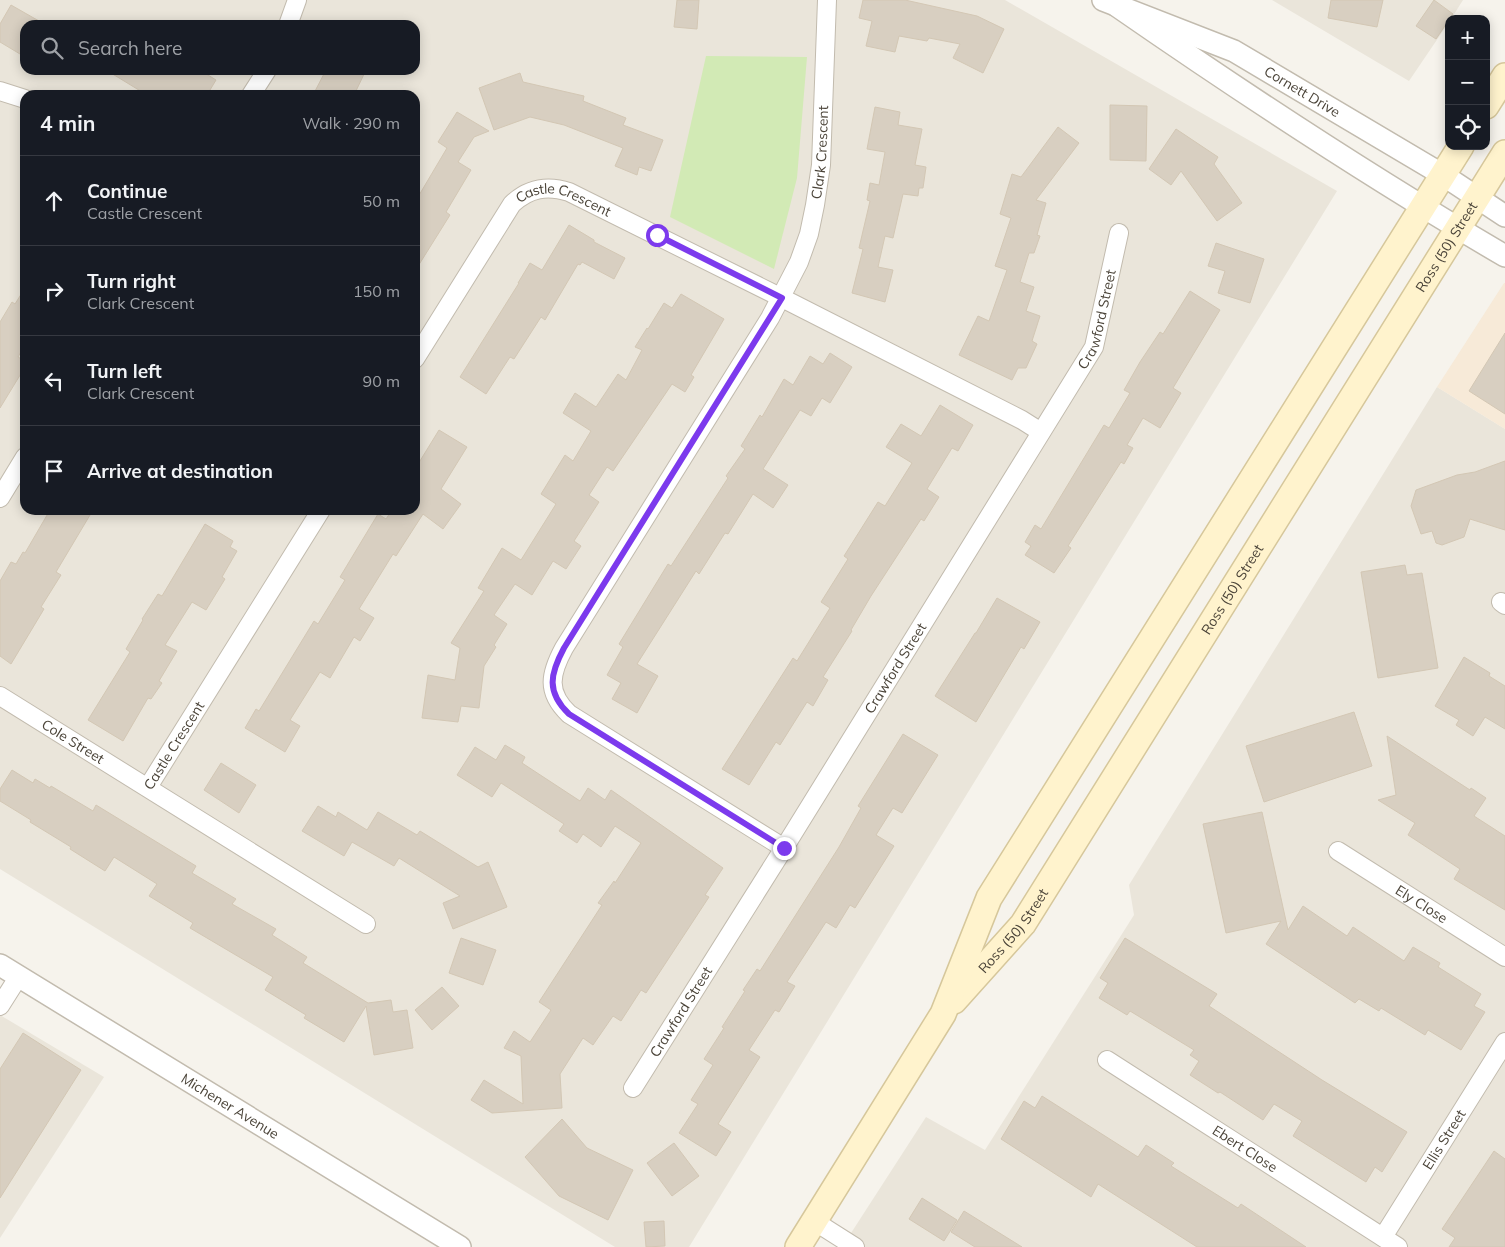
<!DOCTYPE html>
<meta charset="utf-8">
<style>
body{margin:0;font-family:Mulish,sans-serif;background:#242831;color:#f1f3f6}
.controls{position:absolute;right:15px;top:15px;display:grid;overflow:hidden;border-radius:10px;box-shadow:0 2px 12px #0003}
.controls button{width:45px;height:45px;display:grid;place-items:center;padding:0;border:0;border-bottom:1px solid #363941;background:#171b24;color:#f1f3f6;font:25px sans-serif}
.stop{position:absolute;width:15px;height:15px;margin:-11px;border:4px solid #7c3aed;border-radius:50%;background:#fff}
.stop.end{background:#7c3aed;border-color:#fff;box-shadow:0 1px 5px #0008}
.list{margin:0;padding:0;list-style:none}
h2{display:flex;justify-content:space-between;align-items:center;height:65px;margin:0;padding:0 20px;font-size:21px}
h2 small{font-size:16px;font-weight:400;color:#9ea1a6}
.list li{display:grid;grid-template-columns:32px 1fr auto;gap:15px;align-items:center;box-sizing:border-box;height:90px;padding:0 20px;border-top:1px solid #363941}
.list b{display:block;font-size:19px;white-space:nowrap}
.list p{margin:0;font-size:16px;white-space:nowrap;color:#9ea1a6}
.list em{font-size:16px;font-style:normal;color:#9ea1a6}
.icon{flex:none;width:28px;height:28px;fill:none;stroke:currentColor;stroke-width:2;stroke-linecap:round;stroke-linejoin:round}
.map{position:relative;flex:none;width:1505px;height:1247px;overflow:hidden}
.search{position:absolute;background:#171b24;box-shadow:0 2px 12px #0003;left:20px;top:20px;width:400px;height:55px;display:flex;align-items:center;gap:12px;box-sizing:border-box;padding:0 18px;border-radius:15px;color:#9ea1a6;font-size:19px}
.panel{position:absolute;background:#171b24;box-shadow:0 2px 12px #0003;left:20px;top:90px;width:400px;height:425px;border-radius:15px}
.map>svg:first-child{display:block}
</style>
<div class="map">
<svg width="1505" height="1247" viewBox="0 0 1505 1247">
<rect width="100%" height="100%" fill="#f6f3ec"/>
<path fill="#eae5da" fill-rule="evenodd" d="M0 0H1005L1337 191 689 1247H615L0 869ZM25 25H415V70H25ZM25 95H415V510H25Z
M1272 0H1463L1451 19H1449V22L1409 81Z
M1437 387 1505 429V1247H842L926 1117 985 1150 1134 915 1129 885Z
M0 1015 104 1077 0 1238Z"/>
<path fill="#f7ead8" d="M1504 283H1505V429L1437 387Z"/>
<path fill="#d2eab5" d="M706 56 807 57 797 178 774 269 670 217Z"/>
<path fill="#d8cfc1" stroke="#d3c7b4" d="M677 0H699L697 29 674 27Z
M863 0H905L977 16 1004 29 983 73 953 58 960 44 929 38 927 41 899 36 895 52 866 46 872 21 859 18Z
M1331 0H1383L1377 27 1328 18Z
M1434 0 1453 14 1436 39 1416 26Z
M11 5 46 25H25V57L0 42V24Z
M106 70H200L216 80 207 95H147Z
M326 70H366L354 95H313Z
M520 73 523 82 584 96 583 101 626 118 623 125 663 140 651 171 639 167 637 175 615 166 623 148 564 125 530 117 494 130 479 88Z
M1110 105 1147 106 1146 161 1110 160Z
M875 107 900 112 898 125 922 129 915 165 926 167 923 188H919L918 196 903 194 893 238 885 236 878 267 893 270 885 302 852 293 863 249 859 248 870 201 867 200 870 183 879 185 885 152 867 149Z
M457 112 489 131 474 137 458 162 471 170 446 212 450 215 415 271V202L447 148 438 142Z
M1058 127 1079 143 1036 200 1046 203 1037 235 1040 236 1034 253H1029L1020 282 1034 287 1026 311 1040 316 1032 341 1037 344 1026 368H1018L1012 380 959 355 978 316 989 321 1007 270 995 266 1011 218 1000 214 1012 174 1021 177Z
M1176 129 1218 157 1214 164 1242 203 1217 221 1181 171 1171 185 1149 169Z
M569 225 594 240V242L625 258 614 279 582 262 580 265 578 264 545 320 541 317 514 359 510 357 486 394 460 377 519 283H518L530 263 542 270Z
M1216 243 1264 259 1250 303 1218 293 1225 271 1208 266Z
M25 288V345L18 357 25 361V367L0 408V322L12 302 15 304Z
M1190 291 1220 310 1173 388 1181 393 1160 428 1143 418 1127 445 1133 448 1124 464 1121 462 1068 546 1071 548 1054 573 1025 555 1031 546 1025 542 1035 525 1041 529 1104 425 1109 428 1130 393 1124 390 1140 362 1160 332 1163 334Z
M681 294 724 319 691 375 694 377 685 392 672 384 613 471 607 467 589 495 599 502 574 541 581 546 566 569 553 561 532 595 515 584 494 615 507 624 494 645 496 647 484 666 479 708 461 706 458 722 422 718 428 675 455 680 460 648 451 643 484 591 478 588 502 548 521 560 556 504 541 494 565 455 573 461 591 431 563 413 575 393 596 407 618 374 626 380 642 350 635 347 647 328 648 329 664 303 672 308Z
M1505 333V414L1469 391Z
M830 353 852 367 830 403 822 398 811 416 800 410 763 469 788 485 773 508 753 494 728 534 725 533 699 574 696 571 637 664 658 676 637 713 612 699 621 683 607 675 623 647 619 644 668 564 671 566 728 478 726 476 745 449 741 446 760 415 762 417 784 379 793 385 810 356 823 364Z
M940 405 973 425 958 451 952 448 927 489 939 497 924 521 921 519 871 596 851 630 852 631 823 677 828 680 813 706 807 702 780 745 776 742 749 785 722 769 793 658 797 661 830 608 821 602 848 559 844 556 878 502 885 506 912 463 886 447 901 424 921 436Z
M439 430 467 447 441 489 461 504 443 529 423 514 396 556 393 554 359 609 374 618 360 641 354 637 330 678 320 672 290 720 300 726 285 752 245 728 256 709 259 711 314 621 318 624 345 580 340 577 378 514 386 519 392 510H417L415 509V469Z
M1505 461V530L1470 519 1464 537 1442 545 1436 543 1432 531 1421 534 1411 506 1416 490 1457 475 1475 472Z
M50 510H93L56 572 61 575 41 607 44 609 11 664 0 656V581L11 562 16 564 23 552 25 553Z
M205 524 233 541 230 547 237 551 222 577 225 579 206 610 192 602 165 645 177 651 159 681 162 683 151 699 148 698 123 741 88 720 130 652 126 649 143 620 142 619 158 594 162 596Z
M1405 565 1407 575 1422 573 1438 668 1378 678 1361 572Z
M997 598 1040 622 1024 649 1021 647 976 722 935 696 975 633H976Z
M1464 657 1490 673 1489 676 1505 686V729L1485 717 1473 736 1456 725 1459 720 1435 706Z
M1354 712 1372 766 1264 802 1246 746Z
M903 734 938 755 902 813 893 808 876 835 894 846 855 908 850 905 836 928 826 922 787 982 795 986 779 1012 775 1010 749 1050 760 1057 718 1124 731 1132 716 1156 679 1133 698 1104 691 1100 713 1065 704 1059 724 1028 722 1027 745 991 743 990 757 969 760 971 839 847 861 808 858 806Z
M1387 736 1470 790 1471 788 1486 798 1474 816 1505 836V910L1454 879 1460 869 1408 835 1415 823 1378 800 1396 795Z
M505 745 525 757 522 763 580 801 588 788 605 800 611 790 723 868 705 895 709 897 646 993 641 990 621 1021 613 1016 593 1045 583 1038 560 1074 562 1108 492 1113 471 1100 484 1080 523 1104 521 1056 504 1048 514 1031 530 1042 551 1010 539 1002 602 905 598 903 614 881 615 883 641 843 615 826 601 847 583 834 577 843 559 831 564 824 501 783 492 797 457 775 475 747 496 760Z
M221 763 256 785 239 813 204 790Z
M12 770 33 783 35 779 50 788 51 786 93 811 96 805 196 866 192 873 236 899 232 904 276 929 272 935 307 957 303 963 368 1003 391 1000 393 1012 407 1010 413 1048 374 1055 366 1006 344 1042 304 1018 306 1015 265 990 273 977 190 928 193 923 149 896 157 884 114 857 105 871 70 849 71 847 30 822 31 820 0 801V789Z
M318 806 336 817 338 812 367 830 378 812 417 835 420 831 478 867 488 862 507 907 453 929 443 903 460 896 399 858 394 866 352 842 344 856 302 831Z
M1262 812 1288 930 1303 906 1347 936 1353 927 1404 961 1413 947 1440 963 1438 967 1481 994 1474 1006 1485 1012 1461 1050 1428 1030 1425 1035 1381 1008 1379 1011 1359 999 1355 1003 1266 944 1281 921 1226 933 1203 824Z
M461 938 496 950 483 985 449 973Z
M1125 938 1217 994 1209 1006 1322 1080 1407 1132 1382 1172 1375 1167 1366 1182 1293 1136 1302 1121 1274 1104 1263 1120 1220 1092 1218 1093 1190 1075 1199 1061 1190 1055 1194 1050 1130 1011 1127 1015 1099 998 1108 983 1100 978Z
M442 987 459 1006 432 1030 415 1010Z
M23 1033 81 1070 0 1198V1069Z
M1042 1096 1138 1157 1146 1145 1174 1163 1171 1166 1238 1208 1241 1204 1306 1247H1197L1098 1184 1091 1197 1001 1139 1024 1101 1035 1108Z
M562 1119 587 1148 633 1170 608 1220 559 1196 525 1157Z
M674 1143 699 1176 672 1196 647 1163Z
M1494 1151 1505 1159V1247H1449L1455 1238 1442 1229Z
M922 1198 957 1220 944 1241 909 1219Z
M964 1211 1022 1247H975L951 1232Z
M664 1221 665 1246 646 1247 644 1222Z"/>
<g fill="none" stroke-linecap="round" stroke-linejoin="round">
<g stroke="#c2bbae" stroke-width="20">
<g id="minor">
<path d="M288 25 297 0"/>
<path d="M0 91 25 99"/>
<path d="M251 95 267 70"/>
<path id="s1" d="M415 359 512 204C529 188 547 185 569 192L782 298 1022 420 1041 432"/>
<path d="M0 498 25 457"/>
<path d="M1501 602 1505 605"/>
<path id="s2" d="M0 696 366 924"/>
<path id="s3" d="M148 787 321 510"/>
<path id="s4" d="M784 848 569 714C546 692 550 674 564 648L770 318 799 262 809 234 815 205 821 165 827 0"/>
<path id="s5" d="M1338 851 1505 957"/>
<path d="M0 1006 19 976"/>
<path id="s6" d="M1107 1060 1398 1247"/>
<path id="s7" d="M633 1088 784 848 1094 347 1119 233"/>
<path d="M814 1221 855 1247"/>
<path id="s8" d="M1383 1237 1505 1042"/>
</g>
</g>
<g stroke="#c2bbae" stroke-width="24">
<g id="tertiary">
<path id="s9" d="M1103 0 1234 51 1443 175 1505 216"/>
<path d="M1117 6C1244 94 1372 178 1505 256"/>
<path id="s10" d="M0 965 460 1247"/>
</g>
</g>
<g stroke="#d6c79b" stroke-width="28">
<g id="secondary">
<path d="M1486 106 1505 76"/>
<path id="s11" d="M954 1001 1023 924 1505 153"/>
<path d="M798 1247 943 1014 989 898 1461 146"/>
</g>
</g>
<use href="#minor" stroke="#fff" stroke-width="18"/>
<use href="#tertiary" stroke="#fff" stroke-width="21"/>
<use href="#secondary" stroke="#fff3cd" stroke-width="25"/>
</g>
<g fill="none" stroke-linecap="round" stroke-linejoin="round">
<path stroke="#7c3aed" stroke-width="6" d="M657 235 782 298 564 648C550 674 546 692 569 714L784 848"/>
</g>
<g text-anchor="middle" stroke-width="4.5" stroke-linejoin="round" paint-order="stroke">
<g font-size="14" fill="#4b4439" stroke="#fff">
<text dy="5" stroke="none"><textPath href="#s9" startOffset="220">Cornett Drive</textPath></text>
<text dy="5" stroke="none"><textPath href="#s4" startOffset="891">Clark Crescent</textPath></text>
<text dy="5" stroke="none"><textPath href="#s1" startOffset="240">Castle Crescent</textPath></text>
<text dy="5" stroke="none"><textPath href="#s11" startOffset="902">Ross (50) Street</textPath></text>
<text dy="5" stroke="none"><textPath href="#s7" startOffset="900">Crawford Street</textPath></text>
<text dy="5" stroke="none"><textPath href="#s11" startOffset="498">Ross (50) Street</textPath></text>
<text dy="5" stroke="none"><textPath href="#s7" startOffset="495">Crawford Street</textPath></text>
<text dy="5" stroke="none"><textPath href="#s2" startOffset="86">Cole Street</textPath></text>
<text dy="5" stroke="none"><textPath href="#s3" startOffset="49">Castle Crescent</textPath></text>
<text dy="5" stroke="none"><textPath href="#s5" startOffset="99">Ely Close</textPath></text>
<text dy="5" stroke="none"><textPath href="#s11" startOffset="92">Ross (50) Street</textPath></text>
<text dy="5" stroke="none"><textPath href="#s7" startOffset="90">Crawford Street</textPath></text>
<text dy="5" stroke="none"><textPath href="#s10" startOffset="270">Michener Avenue</textPath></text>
<text dy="5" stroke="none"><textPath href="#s8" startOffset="115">Ellis Street</textPath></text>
<text dy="5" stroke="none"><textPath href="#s6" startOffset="164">Ebert Close</textPath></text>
</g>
</g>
</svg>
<div class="controls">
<button>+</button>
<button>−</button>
<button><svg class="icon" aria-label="locate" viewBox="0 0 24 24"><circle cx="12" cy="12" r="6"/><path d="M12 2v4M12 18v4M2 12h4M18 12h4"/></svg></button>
</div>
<div class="stop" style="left:657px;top:235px"></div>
<div class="stop end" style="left:784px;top:848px"></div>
<div class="search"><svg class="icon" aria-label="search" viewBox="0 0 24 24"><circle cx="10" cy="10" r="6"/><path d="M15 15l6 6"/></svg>Search here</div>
<section class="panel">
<h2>4 min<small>Walk · 290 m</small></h2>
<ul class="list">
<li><svg class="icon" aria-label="ahead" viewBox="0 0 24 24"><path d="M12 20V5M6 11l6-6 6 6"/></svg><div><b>Continue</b><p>Castle Crescent</p></div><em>50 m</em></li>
<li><svg class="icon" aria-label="right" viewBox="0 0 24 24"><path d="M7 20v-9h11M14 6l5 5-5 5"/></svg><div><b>Turn right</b><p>Clark Crescent</p></div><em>150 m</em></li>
<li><svg class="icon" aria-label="left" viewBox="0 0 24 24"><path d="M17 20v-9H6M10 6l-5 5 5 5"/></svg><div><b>Turn left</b><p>Clark Crescent</p></div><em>90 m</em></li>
<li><svg class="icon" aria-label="arrive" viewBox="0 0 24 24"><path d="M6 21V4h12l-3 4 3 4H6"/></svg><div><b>Arrive at destination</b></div></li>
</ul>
</section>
</div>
